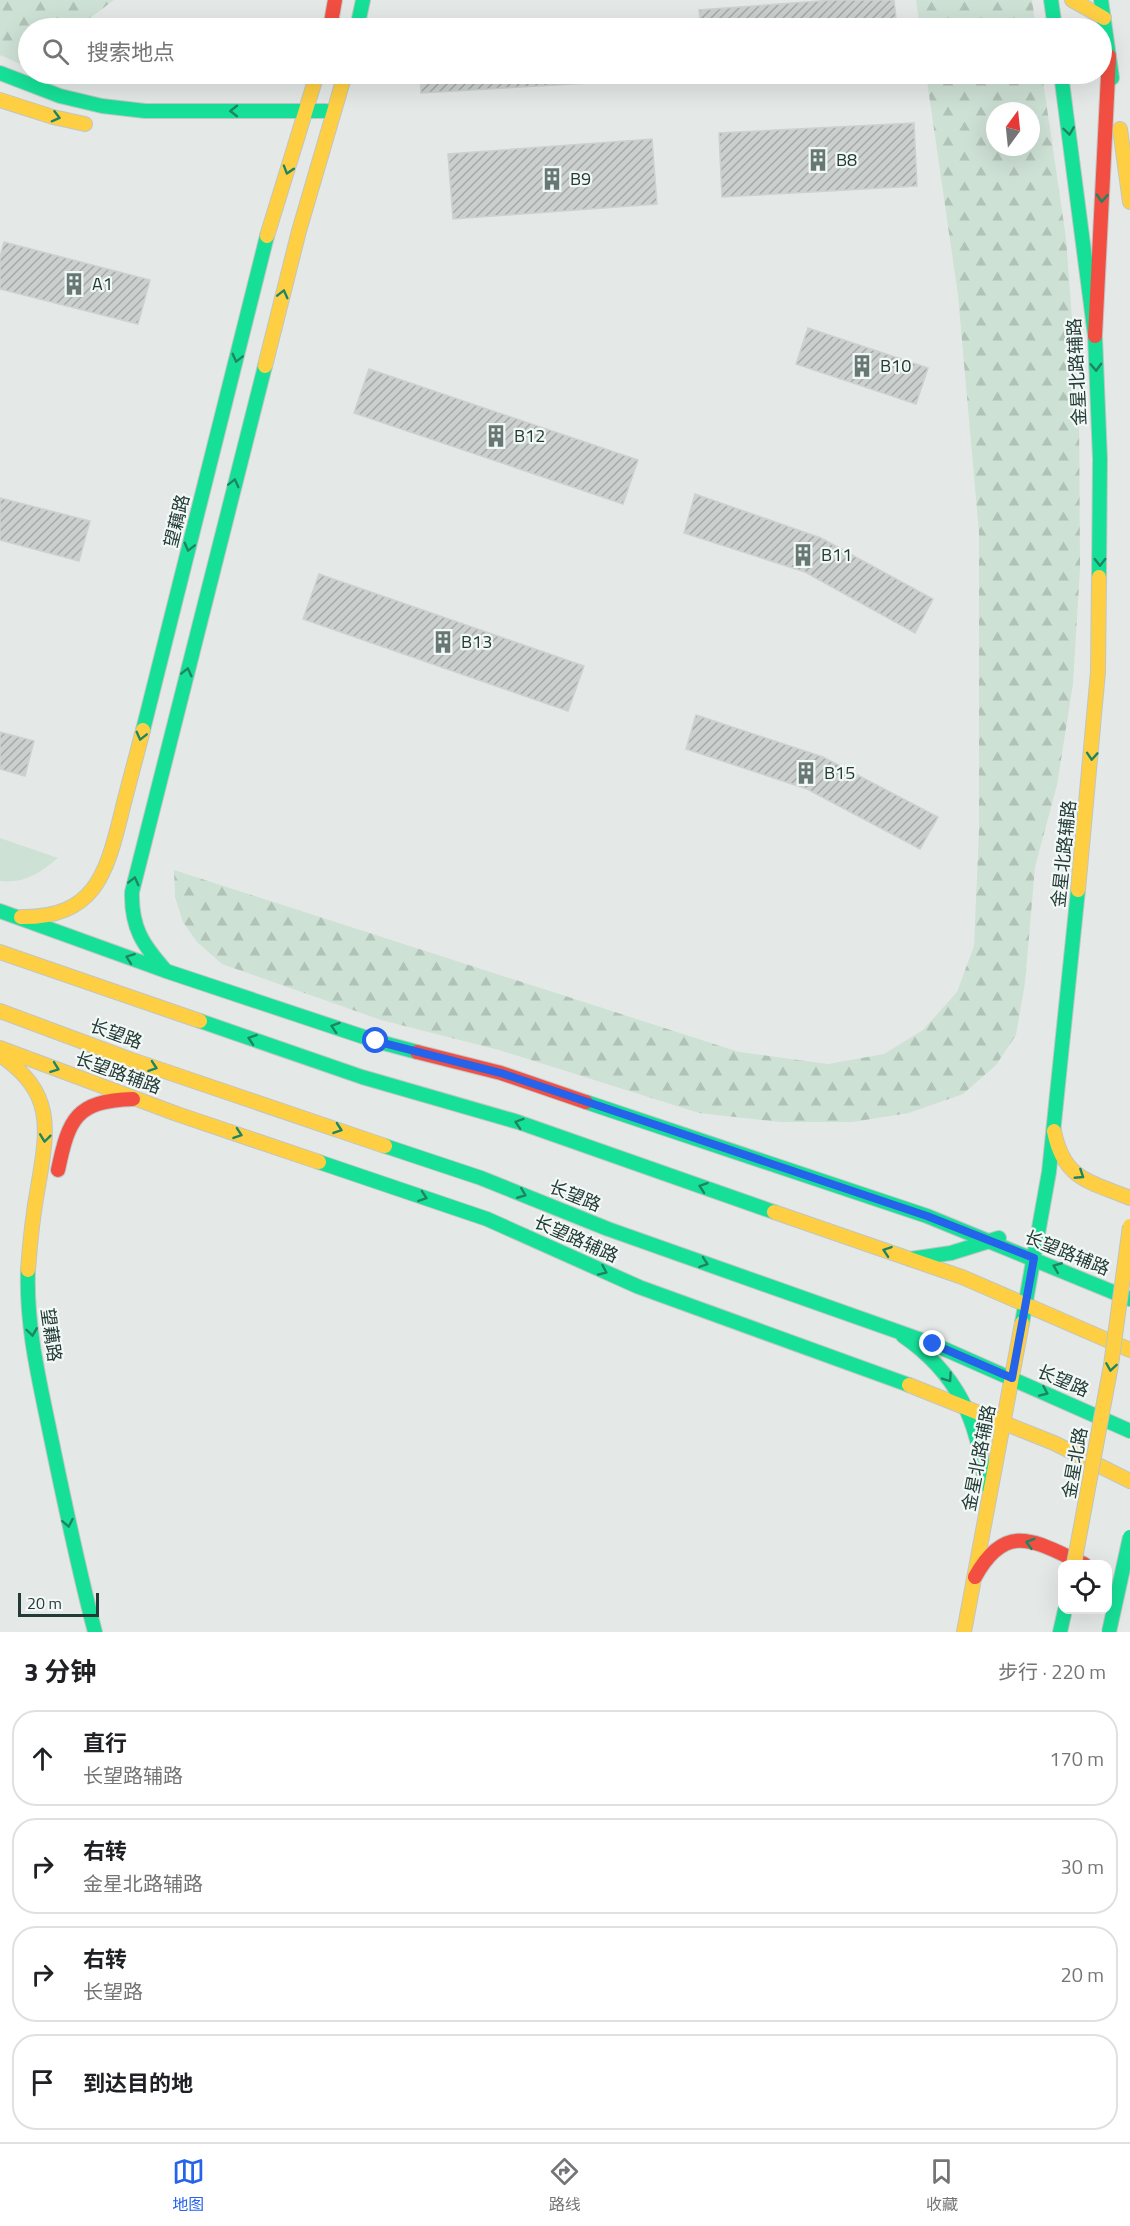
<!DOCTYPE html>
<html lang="zh">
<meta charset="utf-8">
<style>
body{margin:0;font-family:"Titillium Web","Noto Sans SC",sans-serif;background:#f2f2f2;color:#202124}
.controls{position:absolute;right:18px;bottom:18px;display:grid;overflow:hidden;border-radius:12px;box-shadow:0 6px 24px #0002}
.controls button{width:54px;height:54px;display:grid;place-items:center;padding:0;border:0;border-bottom:2px solid #e0e0e0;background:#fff;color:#202124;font:30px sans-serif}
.compass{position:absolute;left:986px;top:102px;width:54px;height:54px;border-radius:50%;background:#fff;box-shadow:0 6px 24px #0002;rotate:15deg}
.scale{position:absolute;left:18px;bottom:15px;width:81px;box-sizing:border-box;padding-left:6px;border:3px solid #233b36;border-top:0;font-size:16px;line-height:21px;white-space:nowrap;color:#233b36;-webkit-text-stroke:4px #f2f8f5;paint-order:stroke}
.stop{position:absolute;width:18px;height:18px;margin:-14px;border:4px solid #2563eb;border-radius:50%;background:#fff}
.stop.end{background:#2563eb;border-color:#fff;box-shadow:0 2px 6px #0008}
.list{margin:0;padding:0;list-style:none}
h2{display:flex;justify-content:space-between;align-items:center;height:78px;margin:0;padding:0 24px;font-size:26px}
h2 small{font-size:20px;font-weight:400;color:#757577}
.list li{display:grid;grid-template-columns:39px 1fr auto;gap:18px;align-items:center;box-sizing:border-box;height:96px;margin:0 12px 12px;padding:0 12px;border:2px solid #e0e0e0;border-radius:24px}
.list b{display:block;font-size:22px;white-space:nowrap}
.list p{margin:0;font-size:20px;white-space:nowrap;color:#757577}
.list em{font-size:20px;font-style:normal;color:#757577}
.icon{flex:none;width:33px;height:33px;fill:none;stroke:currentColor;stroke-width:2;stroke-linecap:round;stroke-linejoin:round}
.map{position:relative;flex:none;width:1130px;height:1632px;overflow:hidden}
.search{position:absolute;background:#fff;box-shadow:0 6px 24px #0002;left:18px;right:18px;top:18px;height:66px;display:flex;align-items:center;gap:15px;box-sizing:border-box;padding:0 21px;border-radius:33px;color:#757577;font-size:22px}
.sheet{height:510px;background:#fff}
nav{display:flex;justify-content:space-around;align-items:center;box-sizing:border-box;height:84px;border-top:2px solid #e0e0e0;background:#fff;font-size:16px;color:#757577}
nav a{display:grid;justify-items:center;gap:3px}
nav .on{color:#2563eb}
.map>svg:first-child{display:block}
</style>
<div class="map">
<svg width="1130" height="1632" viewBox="0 0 1130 1632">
<defs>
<pattern id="forest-firs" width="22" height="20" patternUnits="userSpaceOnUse" patternTransform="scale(1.5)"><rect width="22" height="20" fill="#cee1d5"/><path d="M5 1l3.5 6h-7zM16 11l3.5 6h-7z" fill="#b1c2b7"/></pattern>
<pattern id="building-hatch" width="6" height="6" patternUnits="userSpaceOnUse" patternTransform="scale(1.5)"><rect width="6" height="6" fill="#cbd0ce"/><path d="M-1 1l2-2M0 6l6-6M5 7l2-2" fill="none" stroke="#a4aaa8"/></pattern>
</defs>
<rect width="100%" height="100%" fill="#e4e9e7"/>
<path fill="url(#forest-firs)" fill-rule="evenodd" d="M0 0H114L77 28H28V65L27 67 0 55Z
M916 0H1032L1036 28H920Z
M926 74H1042L1066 238 1079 412 1080 568 1073 684 1057 785 1035 867 1025 983 1016 1035 996 1065 963 1094 909 1113 852 1122H781L699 1113 499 1050 381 1020 222 964 197 942 183 922 175 897 174 870 739 1052 828 1064 884 1054 923 1030 957 992 974 946 979 830V533L958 295ZM995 111H1031V147H995Z"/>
<path fill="#cee1d5" d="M0 838 58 858C40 873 24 884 0 881Z"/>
<path fill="url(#building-hatch)" stroke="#cdd2d0" stroke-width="1.5" d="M833 0H894L897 28H701L699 10Z
M619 20V28H494Z
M420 74H622L623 81 421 93Z
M914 123 917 186 722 197 719 133Z
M652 139 657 204 453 219 448 154Z
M4 242 150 280 138 324 0 289V257Z
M808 328 928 368 916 404 796 364Z
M369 369 638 460 623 504 354 413Z
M695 494 821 538 933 599 915 633 805 572 684 533Z
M0 498 90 521 79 561 0 540Z
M319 574 584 666 568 711 303 619Z
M696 715 823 757 938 817 920 849 807 789 686 749Z
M0 732 34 741 25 776 0 769Z"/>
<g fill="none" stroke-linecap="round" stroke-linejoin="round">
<g stroke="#c0c6c4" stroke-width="16">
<path id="fast" d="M1051 0 1055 28
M1101 0 1112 78
M357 28 363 0
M0 73 60 96 102 106 145 111H326
M1061 74 1095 336 1100 459 1099 577
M143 730 267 236
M0 911 166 971 376 1041 417 1052
M166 971C143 945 131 928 132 892L265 366
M200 1021 362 1077 518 1122 774 1212
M586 1102 927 1216 1130 1299
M385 1146 481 1178 608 1229 933 1344 1130 1431
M319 1162 487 1219 639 1287 909 1385
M910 1259 951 1253 999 1238
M28 1270C26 1324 38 1375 49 1428 63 1496 77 1564 95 1632
M1022 1323 1049 1172 1078 890
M903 1336C957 1373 978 1420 985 1484
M1060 1632 1065 1610"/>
</g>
<g stroke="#c0c6c4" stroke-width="16">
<path id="slow" d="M1072 0 1104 18
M0 100 53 117 85 124
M1120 129 1130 202
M267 236 317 74
M265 366 299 231 345 74
M1078 890 1098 672 1099 577
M21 917C94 918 106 875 121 815 128 786 136 758 143 730
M0 952 200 1021
M0 1011 129 1059 385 1146
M0 1048 177 1114 319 1162
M0 1055C55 1093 48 1128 38 1187 33 1214 30 1242 28 1270
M1054 1131C1064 1180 1089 1181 1130 1198
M774 1212 962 1277 1130 1350
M909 1385 1054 1443 1130 1481
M964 1632 1022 1323"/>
</g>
<g stroke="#c0c6c4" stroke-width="16">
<path id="jam" d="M330 28 335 0
M1095 336 1109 56
M417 1052 501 1073 586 1102
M58 1170C69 1118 76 1101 133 1099
M975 1577C1007 1519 1037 1543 1084 1564"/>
</g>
<use href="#fast" stroke="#16e098" stroke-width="14"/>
<use href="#slow" stroke="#ffcf43" stroke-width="14"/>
<use href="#jam" stroke="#f24e42" stroke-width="14"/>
<g stroke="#bdc5c3" stroke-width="16" stroke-linecap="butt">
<path id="fast-bridge" d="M1109 1632 1130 1537"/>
</g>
<g stroke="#bdc5c3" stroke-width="16" stroke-linecap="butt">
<path id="slow-bridge" d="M1074 1564 1111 1365 1130 1226"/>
</g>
<use href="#fast-bridge" stroke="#16e098" stroke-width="14"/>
<use href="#slow-bridge" stroke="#ffcf43" stroke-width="14"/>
</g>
<defs><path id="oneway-chevron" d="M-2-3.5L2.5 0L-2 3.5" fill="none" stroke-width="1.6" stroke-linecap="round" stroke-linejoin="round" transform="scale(1.5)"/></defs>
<g stroke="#1d8562">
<use href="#oneway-chevron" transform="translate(234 111) rotate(180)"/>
<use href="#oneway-chevron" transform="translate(56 117) rotate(15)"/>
<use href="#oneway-chevron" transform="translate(1069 131) rotate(82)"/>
<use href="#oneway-chevron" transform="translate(288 170) rotate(107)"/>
<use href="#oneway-chevron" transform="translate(1102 198) rotate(93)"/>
<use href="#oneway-chevron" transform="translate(283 294) rotate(-76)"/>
<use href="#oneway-chevron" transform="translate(237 358) rotate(104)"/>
<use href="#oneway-chevron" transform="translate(1096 367) rotate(88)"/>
<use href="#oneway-chevron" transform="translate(234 483) rotate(-76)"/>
<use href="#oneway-chevron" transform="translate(189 547) rotate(104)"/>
<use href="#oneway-chevron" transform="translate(1100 562) rotate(90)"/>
<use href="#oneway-chevron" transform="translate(187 672) rotate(-76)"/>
<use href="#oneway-chevron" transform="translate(141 736) rotate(104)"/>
<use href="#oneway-chevron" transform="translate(1092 756) rotate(94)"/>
<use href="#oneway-chevron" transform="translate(134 881) rotate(-76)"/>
<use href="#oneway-chevron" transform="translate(130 958) rotate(-160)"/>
<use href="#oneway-chevron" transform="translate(335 1027) rotate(-162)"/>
<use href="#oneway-chevron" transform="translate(252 1039) rotate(-161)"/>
<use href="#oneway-chevron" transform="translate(153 1067) rotate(19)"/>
<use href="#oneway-chevron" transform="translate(55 1068) rotate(20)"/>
<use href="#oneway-chevron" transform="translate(519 1123) rotate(-162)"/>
<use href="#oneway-chevron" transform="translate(338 1129) rotate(19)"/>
<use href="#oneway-chevron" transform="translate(238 1134) rotate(19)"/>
<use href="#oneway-chevron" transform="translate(45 1138) rotate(97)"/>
<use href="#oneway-chevron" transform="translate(1080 1175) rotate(33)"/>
<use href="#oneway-chevron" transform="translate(703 1187) rotate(-161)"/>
<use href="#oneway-chevron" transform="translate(522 1194) rotate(22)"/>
<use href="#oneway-chevron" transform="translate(423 1197) rotate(19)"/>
<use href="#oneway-chevron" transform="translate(887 1251) rotate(-161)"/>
<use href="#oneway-chevron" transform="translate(704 1263) rotate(19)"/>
<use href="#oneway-chevron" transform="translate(1057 1267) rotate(-158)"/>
<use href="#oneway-chevron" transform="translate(603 1271) rotate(24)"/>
<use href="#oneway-chevron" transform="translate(32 1332) rotate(82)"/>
<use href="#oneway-chevron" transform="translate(1111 1367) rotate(99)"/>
<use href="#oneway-chevron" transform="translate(948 1378) rotate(55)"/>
<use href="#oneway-chevron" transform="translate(1044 1392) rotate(23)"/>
<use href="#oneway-chevron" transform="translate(68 1523) rotate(79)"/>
<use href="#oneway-chevron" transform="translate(1030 1543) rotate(-164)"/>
</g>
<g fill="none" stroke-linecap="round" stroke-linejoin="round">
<path stroke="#2563eb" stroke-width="8" d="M376 1041 501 1073 927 1216 1034 1258 1012 1378 933 1344"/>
</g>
<defs>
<g id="building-bare" transform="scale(1.8)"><path d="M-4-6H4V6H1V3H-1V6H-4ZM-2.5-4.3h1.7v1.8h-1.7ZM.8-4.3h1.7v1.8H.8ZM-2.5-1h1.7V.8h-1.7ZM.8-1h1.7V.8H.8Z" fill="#677874" stroke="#f2f8f5" stroke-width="2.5" paint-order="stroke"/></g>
</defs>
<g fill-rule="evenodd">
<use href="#building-bare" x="818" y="160"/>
<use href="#building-bare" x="552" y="179"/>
<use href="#building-bare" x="74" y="284"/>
<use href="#building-bare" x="862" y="366"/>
<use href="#building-bare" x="496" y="436"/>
<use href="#building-bare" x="803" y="555"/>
<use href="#building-bare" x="443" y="642"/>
<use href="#building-bare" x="806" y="773"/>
</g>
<g text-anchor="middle" stroke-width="4.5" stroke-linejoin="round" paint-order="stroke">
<g font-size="18" fill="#233b36" stroke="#f2f8f5" text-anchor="start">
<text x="836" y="166">B8</text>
<text x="570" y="185">B9</text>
<text x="92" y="290">A1</text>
<text x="880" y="372">B10</text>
<text x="514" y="442">B12</text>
<text x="821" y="561">B11</text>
<text x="461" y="648">B13</text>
<text x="824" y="779">B15</text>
</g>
<g font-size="18" fill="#233b36" stroke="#f2f8f5">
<text transform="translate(1077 372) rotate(-93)" y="6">金星北路辅路</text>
<text transform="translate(177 521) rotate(-76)" y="6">望藕路</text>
<text transform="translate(1064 854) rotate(-84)" y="6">金星北路辅路</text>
<text transform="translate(116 1034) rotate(20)" y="6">长望路</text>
<text transform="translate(118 1073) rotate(20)" y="6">长望路辅路</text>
<text transform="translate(575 1196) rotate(22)" y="6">长望路</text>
<text transform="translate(576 1239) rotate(24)" y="6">长望路辅路</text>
<text transform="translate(1067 1253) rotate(22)" y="6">长望路辅路</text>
<text transform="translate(51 1335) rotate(82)" y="6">望藕路</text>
<text transform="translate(1063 1381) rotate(23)" y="6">长望路</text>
<text transform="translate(979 1458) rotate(-79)" y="6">金星北路辅路</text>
<text transform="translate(1075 1463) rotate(-80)" y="6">金星北路</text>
</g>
</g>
</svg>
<div class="controls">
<button><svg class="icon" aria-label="locate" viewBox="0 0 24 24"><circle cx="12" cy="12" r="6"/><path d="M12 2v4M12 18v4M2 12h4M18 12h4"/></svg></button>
</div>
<svg class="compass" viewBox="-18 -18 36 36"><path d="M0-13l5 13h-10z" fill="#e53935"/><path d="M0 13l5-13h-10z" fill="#757577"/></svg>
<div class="scale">20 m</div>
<div class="stop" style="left:376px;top:1041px"></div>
<div class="stop end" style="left:933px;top:1344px"></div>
<div class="search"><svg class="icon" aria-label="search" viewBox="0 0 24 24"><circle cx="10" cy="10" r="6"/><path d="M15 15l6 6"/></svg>搜索地点</div>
</div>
<section class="sheet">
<h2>3 分钟<small>步行 · 220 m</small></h2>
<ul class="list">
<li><svg class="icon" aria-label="ahead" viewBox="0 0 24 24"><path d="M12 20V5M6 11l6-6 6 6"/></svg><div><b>直行</b><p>长望路辅路</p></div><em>170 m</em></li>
<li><svg class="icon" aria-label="right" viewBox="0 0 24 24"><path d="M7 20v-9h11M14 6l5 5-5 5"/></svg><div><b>右转</b><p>金星北路辅路</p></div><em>30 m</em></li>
<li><svg class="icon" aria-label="right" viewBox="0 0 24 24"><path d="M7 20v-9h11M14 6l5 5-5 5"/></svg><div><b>右转</b><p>长望路</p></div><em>20 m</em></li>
<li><svg class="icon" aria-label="arrive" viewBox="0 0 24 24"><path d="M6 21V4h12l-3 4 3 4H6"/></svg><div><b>到达目的地</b></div></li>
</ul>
</section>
<nav>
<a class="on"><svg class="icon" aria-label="map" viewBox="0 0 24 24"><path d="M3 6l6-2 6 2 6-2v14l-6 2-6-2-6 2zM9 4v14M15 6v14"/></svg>地图</a>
<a><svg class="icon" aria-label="directions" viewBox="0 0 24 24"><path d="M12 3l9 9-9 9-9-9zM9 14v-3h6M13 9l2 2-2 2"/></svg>路线</a>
<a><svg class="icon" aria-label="saved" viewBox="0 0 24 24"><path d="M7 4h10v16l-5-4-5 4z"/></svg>收藏</a>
</nav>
